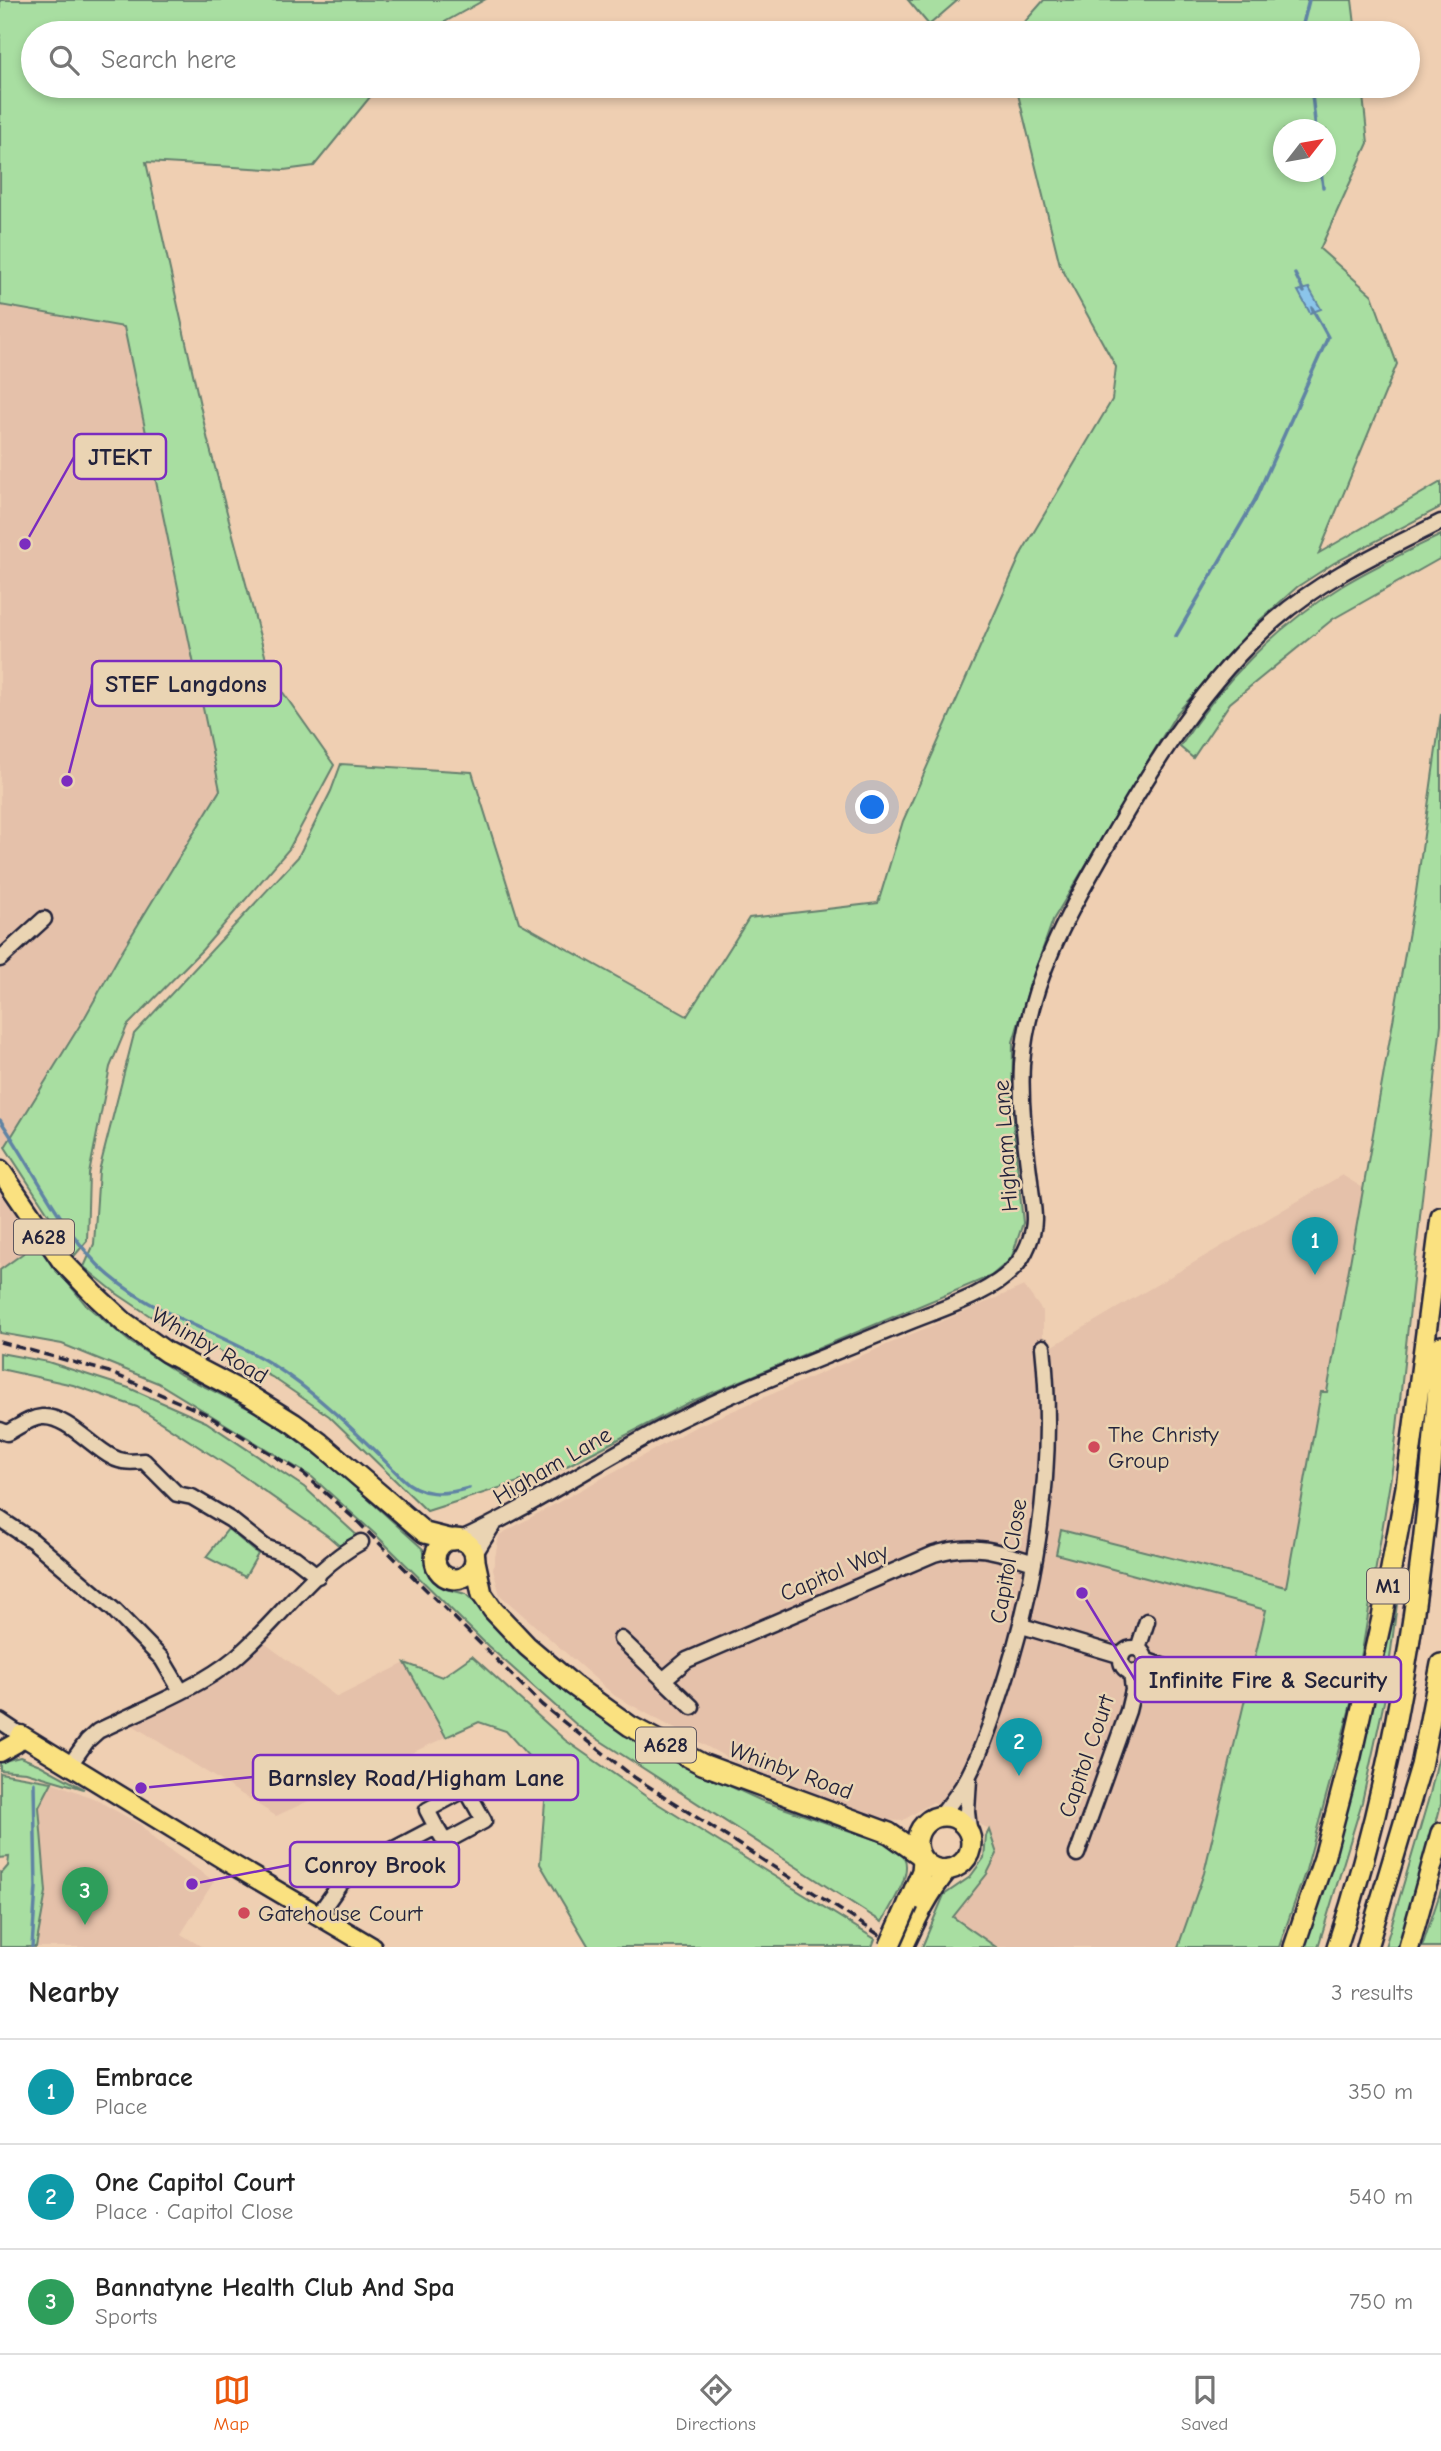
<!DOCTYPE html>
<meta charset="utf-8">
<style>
body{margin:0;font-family:"Comic Neue",sans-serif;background:#f2f2f2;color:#222}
.compass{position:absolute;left:1273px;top:119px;width:63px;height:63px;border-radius:50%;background:#fff;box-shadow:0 4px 10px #0003;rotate:59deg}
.you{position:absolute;left:873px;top:808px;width:24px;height:24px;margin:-18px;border:5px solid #fff;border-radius:50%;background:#1a73e8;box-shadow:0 0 0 10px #1a73e833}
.badge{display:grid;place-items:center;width:46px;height:46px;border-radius:50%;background:#ea580c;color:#fff;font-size:23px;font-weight:700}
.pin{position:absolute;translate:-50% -58px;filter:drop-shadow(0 2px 4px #0008)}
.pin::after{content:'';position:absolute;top:37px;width:24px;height:21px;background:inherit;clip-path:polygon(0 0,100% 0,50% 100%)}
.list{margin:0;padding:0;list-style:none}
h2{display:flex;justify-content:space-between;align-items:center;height:91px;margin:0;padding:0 28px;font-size:30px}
h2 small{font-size:23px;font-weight:400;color:#767676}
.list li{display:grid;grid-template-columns:46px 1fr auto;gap:21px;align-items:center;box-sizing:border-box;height:105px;padding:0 28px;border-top:2px solid #e0e0e0}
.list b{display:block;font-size:26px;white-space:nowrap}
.list p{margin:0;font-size:23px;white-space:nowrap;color:#767676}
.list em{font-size:23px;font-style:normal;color:#767676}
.icon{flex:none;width:38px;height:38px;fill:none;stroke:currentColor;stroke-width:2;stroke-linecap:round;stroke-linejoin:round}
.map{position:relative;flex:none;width:1441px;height:1947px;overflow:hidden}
.search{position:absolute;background:#fff;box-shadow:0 4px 10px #0003;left:21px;right:21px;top:21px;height:77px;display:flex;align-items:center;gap:18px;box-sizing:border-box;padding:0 24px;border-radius:38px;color:#767676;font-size:26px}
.sheet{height:406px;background:#fff}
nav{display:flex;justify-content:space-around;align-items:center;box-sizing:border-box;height:98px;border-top:2px solid #e0e0e0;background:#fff;font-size:19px;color:#767676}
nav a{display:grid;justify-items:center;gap:4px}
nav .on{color:#ea580c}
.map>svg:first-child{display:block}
</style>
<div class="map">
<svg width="1441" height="1947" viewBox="0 0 1441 1947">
<rect width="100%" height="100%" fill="#efcfb2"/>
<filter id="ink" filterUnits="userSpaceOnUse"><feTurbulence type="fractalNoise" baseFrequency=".0143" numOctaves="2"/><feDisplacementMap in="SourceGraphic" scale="14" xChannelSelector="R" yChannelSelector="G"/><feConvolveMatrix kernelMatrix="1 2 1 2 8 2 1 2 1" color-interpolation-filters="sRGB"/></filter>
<g filter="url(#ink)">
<path fill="#e5c1aa" d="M0 305 124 327 220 790 5 1147 0 1139Z
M1342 1175 1363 1188 1327 1393H1320L1286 1587 1062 1530 1056 1554 1266 1609 1204 1873 1178 1947H996L952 1917 987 1874 996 1854 989 1829 933 1802 902 1821 883 1820 737 1763 615 1696 500 1595 493 1569 499 1535 695 1427 1024 1286 1043 1312V1347L1053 1346Z
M0 1192 36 1244 0 1270Z
M263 1642 337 1697 405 1663 446 1737 276 1816 123 1719Z
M52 1782 93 1798 141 1825 154 1839 214 1881 181 1934 202 1947H36L46 1892 39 1807Z"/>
<path fill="#a8dea1" stroke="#65806e" stroke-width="2" fill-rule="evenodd" d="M0 0H484L425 33H33V86H379L314 166 284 170 146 162 208 441 270 674 334 765 289 849 202 950 127 1026 110 1067 89 1174 87 1241 75 1255 5 1147 85 1017 122 951 220 790 124 327 0 305Z
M908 0H958L929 25Z
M1044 0H1352L1356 33H1015Z
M1016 86H1362L1368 143 1320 249 1372 295 1397 364 1319 553 1441 482V507L1334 563 1297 587 1259 621 1176 714 1053 920 1030 985 1013 1042 1012 1114 1023 1223 1011 1259 991 1276 688 1403 565 1467 427 1511 329 1416 272 1377 150 1316 116 1293 84 1267 94 1244 99 1171 134 1034 298 857 331 791 341 764 472 772 519 922 687 1016 749 918 878 903 903 821 1022 552 1112 400 1116 367 1060 265ZM1284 130H1326V172H1284Z
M1441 535V558L1333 619 1230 703 1193 758 1180 747C1220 683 1277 626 1342 586 1373 567 1408 551 1441 535Z
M1441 714V1024L1393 1464 1357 1682 1306 1870 1279 1947H1178L1204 1873 1266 1610 1056 1554 1061 1530 1286 1587 1321 1392H1327L1416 892Z
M36 1244 86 1305 130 1342 181 1375 266 1417 334 1468 423 1549 431 1572 446 1589 466 1594 554 1681 649 1749 760 1800 891 1845C894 1848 901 1852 904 1857 913 1874 890 1907 882 1922L579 1727 488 1646 375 1534 312 1477 158 1383 62 1344 0 1333V1270Z
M0 1353 48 1362 129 1388 206 1422 304 1487 361 1539 342 1548 328 1536 233 1469 137 1407 73 1385 0 1369Z
M1410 1503 1385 1697 1362 1802 1318 1947H1301Z
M228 1529 258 1554 245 1577 206 1557Z
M472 1656 565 1740 647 1797 875 1939 872 1947H589L540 1864 547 1777 506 1731 479 1722 446 1737 405 1663 442 1677Z
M1441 1747V1804L1425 1867 1400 1947H1385L1430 1794Z
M20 1757 40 1765 84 1789 26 1772 0 1770V1762Z
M0 1773 52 1782 39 1807 46 1892 36 1947H0V1872L2 1873 8 1866 9 1857 0 1858Z
M989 1830 997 1854 987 1874 953 1917 996 1947H922L944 1895 970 1877 984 1858 986 1836Z
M1441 1890V1947H1422Z"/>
<path fill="#8bc5ea" stroke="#6184a4" stroke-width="2" d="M1309 288 1321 309 1310 313 1298 291Z"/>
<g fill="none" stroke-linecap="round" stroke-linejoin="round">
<path stroke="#6184a4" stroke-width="3.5" d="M1305 33 1303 24 1309 0
M1311 86 1316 130
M1321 172 1323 187
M1295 274 1304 292
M1176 636 1255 500 1328 337 1312 308
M0 1120C32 1166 60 1226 98 1265 146 1313 212 1328 268 1362 318 1393 360 1436 401 1477 420 1497 444 1495 469 1488
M32 1947 36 1887 34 1783"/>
<g stroke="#22223b" stroke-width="19">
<path id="minor" d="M0 959 44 919
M0 1430 7 1433C19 1427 29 1418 42 1417 66 1415 92 1447 112 1457 122 1463 133 1462 144 1461L177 1494 192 1497 231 1520 265 1547 295 1558 318 1576
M0 1519 33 1541 114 1610 162 1659 181 1691
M459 1540C534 1506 602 1458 676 1421 750 1384 828 1356 904 1324 937 1310 990 1295 1014 1268 1025 1256 1034 1235 1034 1219 1034 1206 1031 1193 1030 1180 1025 1142 1020 1103 1022 1064 1028 983 1069 911 1109 842 1155 762 1204 682 1275 620 1324 577 1384 551 1441 522
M474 1555 493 1525
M1022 1626 1122 1656
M621 1639 692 1707
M1121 1660a12 12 0 1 1 24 0a12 12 0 1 1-24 0Z
M1138 1649 1147 1621
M1145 1660 1168 1668
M663 1680 687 1660 934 1554C972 1542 998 1551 1034 1563
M0 1721 21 1735
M69 1766 87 1741 98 1731C141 1710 199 1688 235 1658 279 1621 311 1569 361 1542
M969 1779 967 1811 970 1837
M941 1816C950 1803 961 1791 968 1777 983 1749 996 1708 1006 1677 1039 1571 1055 1459 1043 1347
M1077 1854 1128 1711 1133 1690 1131 1672
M319 1914 340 1884 358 1868 436 1827 445 1842 484 1821 466 1789 427 1810 436 1827"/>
</g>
<g stroke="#22223b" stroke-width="23">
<path id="major" d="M0 1752 16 1743 21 1735 228 1862 372 1947"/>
</g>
<g stroke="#22223b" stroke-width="24">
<path id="highway" d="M0 1170 62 1261 97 1297 124 1322 166 1352 250 1396 293 1423 320 1443 425 1533 453 1540
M435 1559a20 20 0 1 1 40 0a20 20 0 1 1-40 0Z
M475 1561 482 1594 493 1610 527 1646 573 1685 630 1726 702 1764 889 1833 920 1855
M917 1843a27 27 0 1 1 54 0a27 27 0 1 1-54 0Z
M908 1904 922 1871 923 1860
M903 1947C916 1919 928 1893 948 1869
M1294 1947 1324 1858 1351 1756 1382 1618 1406 1487 1441 1217
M1337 1947C1402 1753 1427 1550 1441 1346
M1367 1947 1421 1766 1441 1664
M1409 1947 1441 1833"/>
</g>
<use href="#minor" stroke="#ead4b3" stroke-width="14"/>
<use href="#major" stroke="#fae180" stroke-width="18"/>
<use href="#highway" stroke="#fae180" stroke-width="19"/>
<path stroke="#22223b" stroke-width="3.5" stroke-dasharray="10 5" stroke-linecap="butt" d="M0 1342 109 1372 204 1413 304 1474 356 1520 542 1705 634 1777 898 1947"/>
<g stroke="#22223b" stroke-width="24" stroke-linecap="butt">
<path id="highway-bridge" d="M889 1947 908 1904"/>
</g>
<use href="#highway-bridge" stroke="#fae180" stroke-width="19"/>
</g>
</g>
<g fill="#d1495b" stroke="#ead4b3" stroke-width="2.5">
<circle cx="1094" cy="1447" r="7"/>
<circle cx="244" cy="1913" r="7"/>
</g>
<g text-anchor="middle" stroke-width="5" stroke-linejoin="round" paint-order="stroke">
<g fill="#ead4b3" stroke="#5e575f" stroke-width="2">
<rect x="14" y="1219.5" width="60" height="35" rx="5"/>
<rect x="1367" y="1568.5" width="42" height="35" rx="5"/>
<rect x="636" y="1727.5" width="60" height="35" rx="5"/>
</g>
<g font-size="21" font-weight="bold" fill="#22223b">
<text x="44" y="1244">A628</text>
<text x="1388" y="1593">M1</text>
<text x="666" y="1752">A628</text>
</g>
<g font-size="23" fill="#22223b" stroke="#ead4b3">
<text transform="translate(1005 1146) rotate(-94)" y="8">Higham Lane</text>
<text transform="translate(210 1345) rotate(30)" y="8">Whinby Road</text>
<text transform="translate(552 1465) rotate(-30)" y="8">Higham Lane</text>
<text transform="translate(1008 1561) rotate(-80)" y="8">Capitol Close</text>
<text transform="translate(834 1572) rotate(-23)" y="8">Capitol Way</text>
<text transform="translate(1086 1756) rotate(-71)" y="8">Capitol Court</text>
<text transform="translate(791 1770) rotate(20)" y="8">Whinby Road</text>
</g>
<g font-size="23" fill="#22223b" stroke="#ead4b3" text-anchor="start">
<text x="1108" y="1442">The Christy<tspan x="1108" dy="26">Group</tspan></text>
<text x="258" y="1921">Gatehouse Court</text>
</g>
</g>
<path fill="none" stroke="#7b2cbf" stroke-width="2.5" d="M25 544L74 457M67 781L92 684M1082 1593L1135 1680M141 1788L253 1777M192 1884L290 1865"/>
<g fill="#7b2cbf" stroke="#ead4b3" stroke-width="2.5">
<circle cx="25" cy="544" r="7"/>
<circle cx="67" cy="781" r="7"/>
<circle cx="1082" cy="1593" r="7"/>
<circle cx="141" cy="1788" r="7"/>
<circle cx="192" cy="1884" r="7"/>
</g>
<g fill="#ead4b3" stroke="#7b2cbf" stroke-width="2.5">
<rect x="74" y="434" width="92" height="45" rx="7"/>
<rect x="92" y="661" width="189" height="45" rx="7"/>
<rect x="1135" y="1657" width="266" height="45" rx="7"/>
<rect x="253" y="1755" width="325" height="45" rx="7"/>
<rect x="290" y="1842" width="169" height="45" rx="7"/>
</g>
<g font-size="24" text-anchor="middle" font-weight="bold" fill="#22223b">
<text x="120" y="465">JTEKT</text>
<text x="186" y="692">STEF Langdons</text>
<text x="1268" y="1688">Infinite Fire &amp; Security</text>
<text x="416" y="1786">Barnsley Road/Higham Lane</text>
<text x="375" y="1873">Conroy Brook</text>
</g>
</svg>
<svg class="compass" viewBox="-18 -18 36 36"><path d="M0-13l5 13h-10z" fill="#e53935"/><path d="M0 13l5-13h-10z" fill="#767676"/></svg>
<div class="you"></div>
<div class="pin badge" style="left:1315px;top:1275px;background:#0f9aa8">1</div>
<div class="pin badge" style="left:1019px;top:1776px;background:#0f9aa8">2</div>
<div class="pin badge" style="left:85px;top:1925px;background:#2e9e5b">3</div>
<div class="search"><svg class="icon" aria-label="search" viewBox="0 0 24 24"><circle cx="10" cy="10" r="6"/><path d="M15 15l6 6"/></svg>Search here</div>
</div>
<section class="sheet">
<h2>Nearby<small>3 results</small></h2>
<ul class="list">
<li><span class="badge" style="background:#0f9aa8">1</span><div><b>Embrace</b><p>Place</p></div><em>350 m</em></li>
<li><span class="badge" style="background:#0f9aa8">2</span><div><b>One Capitol Court</b><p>Place · Capitol Close</p></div><em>540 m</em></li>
<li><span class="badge" style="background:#2e9e5b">3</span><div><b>Bannatyne Health Club And Spa</b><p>Sports</p></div><em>750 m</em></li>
</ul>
</section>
<nav>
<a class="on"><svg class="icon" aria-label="map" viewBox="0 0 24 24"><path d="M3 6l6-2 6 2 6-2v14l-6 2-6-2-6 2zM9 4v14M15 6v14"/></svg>Map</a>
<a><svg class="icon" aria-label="directions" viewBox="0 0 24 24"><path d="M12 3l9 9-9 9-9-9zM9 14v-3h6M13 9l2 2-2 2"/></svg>Directions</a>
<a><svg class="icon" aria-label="saved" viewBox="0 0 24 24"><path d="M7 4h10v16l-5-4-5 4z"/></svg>Saved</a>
</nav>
